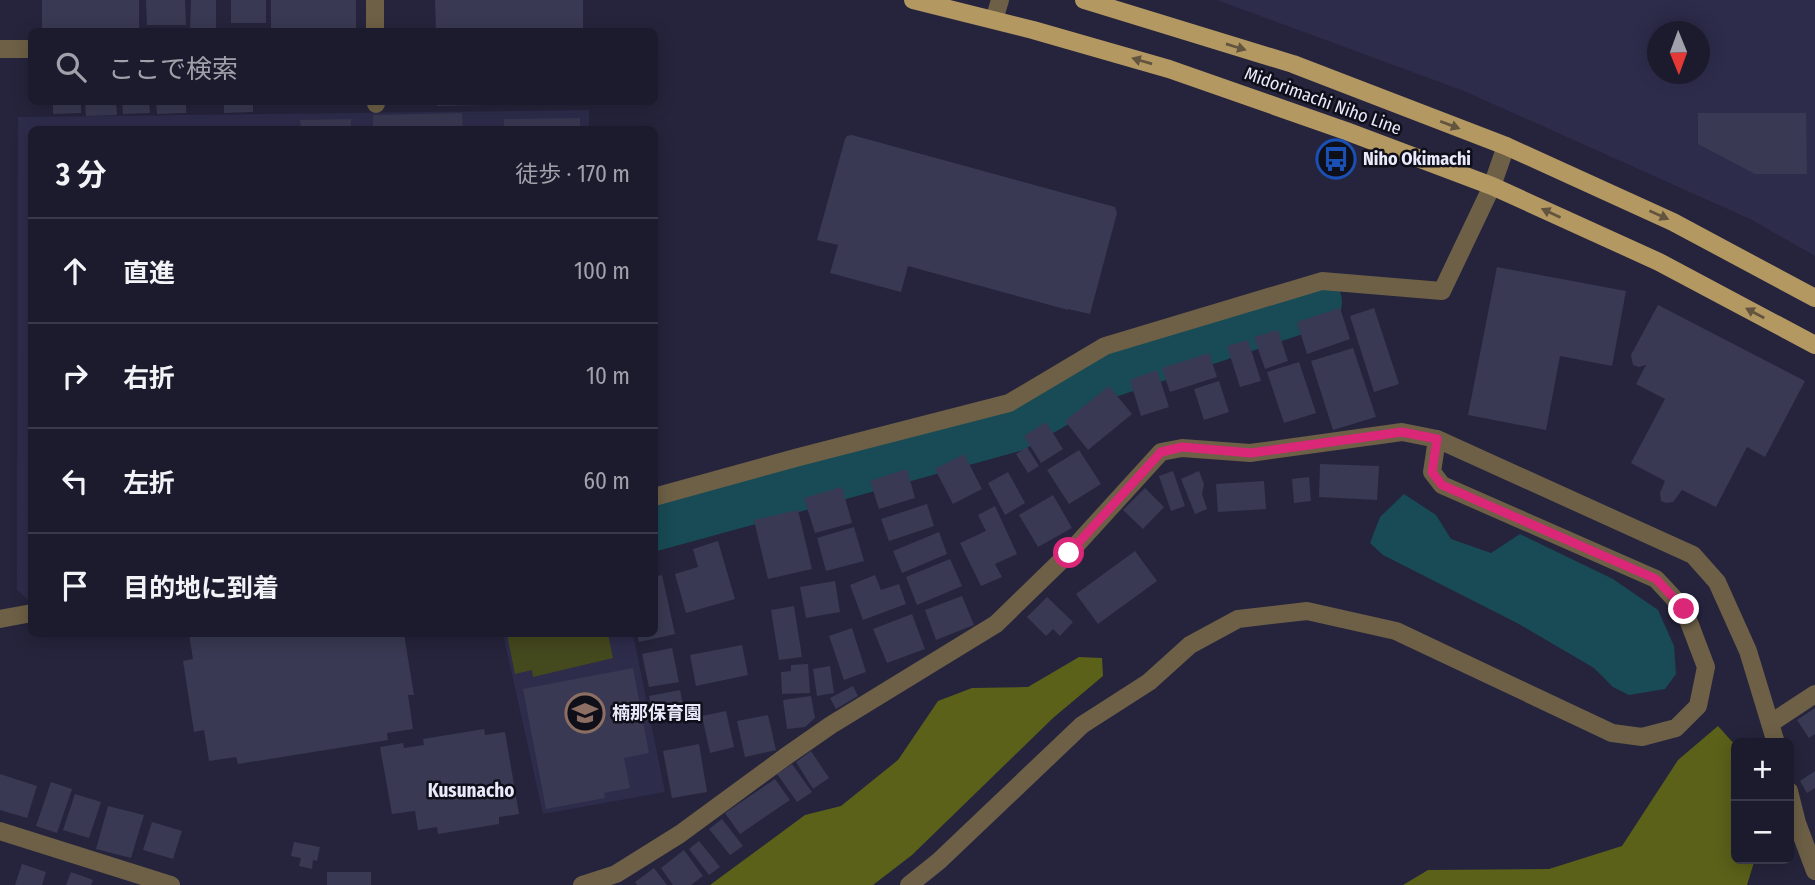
<!DOCTYPE html>
<html lang="ja">
<meta charset="utf-8">
<style>
body{margin:0;font-family:"Fira Sans Condensed","Noto Sans JP",sans-serif;background:#252435;color:#f1f3f6}
.controls{position:absolute;right:21px;bottom:21px;display:grid;overflow:hidden;border-radius:10px;box-shadow:0 4px 18px #0003}
.controls button{width:63px;height:63px;display:grid;place-items:center;padding:0;border:0;border-bottom:2px solid #3a3949;background:#1c1b2d;color:#f1f3f6;font:35px sans-serif}
.compass{position:absolute;left:1647px;top:21px;width:63px;height:63px;border-radius:50%;background:#1c1b2d;box-shadow:0 4px 18px #0003;rotate:179deg}
.stop{position:absolute;width:21px;height:21px;margin:-16px;border:5px solid #db2777;border-radius:50%;background:#fff}
.stop.end{background:#db2777;border-color:#fff;box-shadow:0 2px 7px #0008}
.list{margin:0;padding:0;list-style:none}
h2{display:flex;justify-content:space-between;align-items:center;height:91px;margin:0;padding:0 28px;font-size:30px}
h2 small{font-size:23px;font-weight:400;color:#a0a1aa}
.list li{display:grid;grid-template-columns:46px 1fr auto;gap:21px;align-items:center;box-sizing:border-box;height:105px;padding:0 28px;border-top:2px solid #3a3949}
.list b{display:block;font-size:26px;white-space:nowrap}
.list em{font-size:23px;font-style:normal;color:#a0a1aa}
.icon{flex:none;width:38px;height:38px;fill:none;stroke:currentColor;stroke-width:2;stroke-linecap:round;stroke-linejoin:round}
.map{position:relative;flex:none;width:1815px;height:885px;overflow:hidden}
.search{position:absolute;background:#1c1b2d;box-shadow:0 4px 18px #0003;left:28px;top:28px;width:630px;height:77px;display:flex;align-items:center;gap:18px;box-sizing:border-box;padding:0 24px;border-radius:10px;color:#a0a1aa;font-size:26px}
.panel{position:absolute;background:#1c1b2d;box-shadow:0 4px 18px #0003;left:28px;top:126px;width:630px;height:511px;border-radius:10px}
.map>svg:first-child{display:block}
</style>
<div class="map">
<svg width="1815" height="885" viewBox="0 0 1815 885">
<rect width="100%" height="100%" fill="#25243c"/>
<path fill="#2d2c4b" fill-rule="evenodd" d="M1217 0H1815V256L1750 219 1464 91ZM1658 32H1700V74H1658Z
M589 110V130H32L31 600 29 601 17 590 18 117Z
M503 634H633L665 792 543 814Z"/>
<path fill="#45491e" d="M507 634H608L613 658 533 677 532 670 515 674Z"/>
<path fill="#5b6119" d="M1079 657 1102 658 1103 676 1053 718 912 855 873 885H710L805 815 841 806 898 760 938 701 972 688 1028 687Z
M1718 726 1736 746V859H1755L1747 885H1403L1428 870 1549 869 1622 846 1678 760Z"/>
<path fill="#184b55" d="M1404 494 1436 515 1451 539 1491 553 1520 534 1613 579 1658 610 1674 646 1676 674 1665 689 1629 695 1613 687 1594 668 1517 623 1383 555 1370 543 1380 517Z"/>
<g fill="none" stroke-linecap="round" stroke-linejoin="round">
<path stroke="#184b55" stroke-width="52" d="M654 525 1013 426 1108 372 1316 302"/>
</g>
<path fill="#393953" d="M42 0H139V32H42Z
M146 0H185L186 25H147Z
M191 0H216V32H190Z
M231 0H266V23H231Z
M271 0H356V30L271 32Z
M435 0H583V32H436Z
M53 102H81V113L53 114Z
M85 102H116L117 115 86 116Z
M122 102H149L150 113 123 114Z
M156 102H186V113L157 114Z
M224 102H253V112L224 113Z
M437 102H533V104L437 106Z
M462 113 463 130H373V115Z
M1698 113H1806L1807 174H1755L1698 144Z
M580 118V130H504V119Z
M351 119V130H301L300 120Z
M852 135 1115 207 1117 213 1090 314 1068 309V310L908 266 901 292 830 273 838 245 817 240 845 139 847 136Z
M1497 267 1626 291 1612 366 1560 356 1546 430 1468 415Z
M1658 305 1805 381 1765 457 1747 447 1716 507 1682 490 1673 502 1666 503 1661 501 1660 493 1665 481 1631 463 1665 399 1636 384 1646 365 1639 367 1633 365 1631 355Z
M1340 308 1350 339 1307 354 1297 322Z
M1374 308 1399 384 1374 392 1350 316Z
M1278 330 1288 361 1265 369 1254 337Z
M1248 340 1261 381 1240 387 1227 346Z
M1353 348 1376 417 1333 430 1311 361Z
M1209 353 1217 377 1170 392 1162 368Z
M1299 362 1316 413 1284 423 1267 372Z
M1157 370 1169 407 1141 416 1130 380Z
M1219 381 1229 412 1204 420 1194 389Z
M1109 386 1132 414 1088 450 1065 421Z
M1046 422 1063 449 1041 463 1024 436Z
M1027 447 1039 466 1028 473 1016 454Z
M1079 450 1101 484 1069 504 1047 470Z
M964 454 982 489 953 504 935 469Z
M1320 464 1379 466 1377 500 1319 497Z
M907 469 915 498 879 509 870 481Z
M1173 471 1185 506 1171 511 1159 476Z
M1199 471 1204 484 1202 494 1207 509 1195 514 1181 479Z
M1008 472 1025 503 1005 515 988 483Z
M1309 477 1311 501 1294 503 1292 479Z
M1264 481 1266 509 1218 512 1216 484Z
M842 487 852 523 815 533 804 498Z
M1145 488 1164 507 1143 529 1123 510Z
M1053 495 1072 528 1038 547 1019 515Z
M927 504 934 526 889 541 881 519Z
M995 506 1017 554 995 564 1002 577 981 586 960 543 986 531 978 515Z
M798 510 812 569 768 579 754 520Z
M854 527 864 561 826 571 817 538Z
M939 532 947 554 902 573 893 551Z
M718 541 735 599 686 613 675 574 698 567 693 549Z
M1135 551 1157 581 1098 624 1076 594Z
M950 559 962 586 917 605 906 577Z
M662 575 675 634 639 642 637 634H654V577Z
M875 575 881 590 899 584 906 604 863 620 850 585Z
M835 581 840 612 806 618 800 587Z
M962 596 974 625 936 640 925 610Z
M1047 597 1073 622 1060 636 1053 629 1046 636 1027 617Z
M794 606 802 657 779 660 771 610Z
M912 614 925 649 887 663 873 629Z
M852 628 866 672 844 680 829 636Z
M189 634H404L414 695H408L413 729 387 733 388 740 238 764 236 757 209 761 204 730 194 732 183 661 193 659Z
M742 645 748 675 696 686 690 655Z
M672 648 679 682 649 687 642 654Z
M808 664 810 693 782 694 781 672 791 671V665Z
M830 666 834 693 817 696 813 669Z
M633 668 649 753 624 758 630 788 604 793 605 798 546 809 523 689Z
M853 686 858 696 836 709 830 698Z
M680 690 685 716 655 722 649 696Z
M811 696 815 718 805 727 787 729 783 700Z
M1815 708V734L1809 738 1797 720Z
M726 711 734 747 710 753 702 716Z
M768 715 776 750 745 757 737 721Z
M484 729 485 735 505 732 519 814 499 817V824L438 834 437 827 418 830 415 811 392 814 380 747 403 743 404 748 424 745 423 739Z
M699 744 707 792 672 798 663 751Z
M811 751 829 778 813 789 796 762Z
M792 764 812 792 797 802 777 774Z
M1815 771V788L1807 793 1800 781Z
M0 774 37 786 27 818 0 810Z
M775 779 790 800 740 834 725 813Z
M51 782 72 789 57 833 36 826Z
M75 794 101 802 89 838 63 830Z
M108 806 144 815 131 858 96 849Z
M722 819 743 846 730 855 709 829Z
M152 822 182 831 173 859 143 850Z
M699 841 720 867 709 875 689 849Z
M294 842 320 847 317 861 313 860 312 869 299 866 301 858 291 856Z
M684 850 703 876 691 885H673L661 868Z
M22 864 46 872 42 885H15Z
M654 868 667 885H637L635 882Z
M71 872 93 880 91 885H66Z
M327 872H371V885H327Z"/>
<g fill="none" stroke-linecap="round" stroke-linejoin="round">
<path stroke="#6d6046" stroke-width="18" d="M375 0V32
M994 20 1000 0
M0 49H32
M376 102V104
M654 497 799 457 1009 403 1105 346 1322 281 1442 291 1492 186 1506 146
M0 619 32 613
M1771 723 1815 694
M1789 791 1797 823 1815 871
M0 831 171 885
M582 885 616 874 680 834 785 757 831 725 996 624 1069 553 1161 452 1182 448 1250 453 1402 432 1437 439 1693 555 1717 582 1748 651 1776 743
M909 885 939 861 1082 725 1149 682 1190 645 1238 619 1307 611 1396 631 1612 733 1642 737 1676 728 1698 706 1706 667 1684 609 1656 579 1442 485 1432 472 1437 439"/>
<path stroke="#b49862" stroke-width="18" d="M913 0 1033 30 1169 69 1346 131 1492 186 1659 262 1815 345
M1084 0 1293 64 1506 146 1673 222 1815 298"/>
</g>
<defs><path id="oneway-solid" d="M-6-.8H1V-3.2L6.5 0L1 3.2V.8H-6Z" transform="scale(1.75)"/></defs>
<g fill="#62543e">
<use href="#oneway-solid" transform="translate(1236 47) rotate(17)"/>
<use href="#oneway-solid" transform="translate(1142 61) rotate(-164)"/>
<use href="#oneway-solid" transform="translate(1450 125) rotate(21)"/>
<use href="#oneway-solid" transform="translate(1551 213) rotate(-155)"/>
<use href="#oneway-solid" transform="translate(1659 215) rotate(24)"/>
<use href="#oneway-solid" transform="translate(1755 313) rotate(-152)"/>
</g>
<g fill="none" stroke-linecap="round" stroke-linejoin="round">
<path stroke="#db2777" stroke-width="9" d="M1069 553 1161 452 1182 447 1251 453 1402 432 1437 439 1432 472 1442 485 1656 579 1684 609"/>
</g>
<defs>
<g id="bus-ring" transform="scale(2.0125)"><circle r="9.5" fill="#0f0f19" stroke="#1a4fb4" stroke-width="1.5"/><path d="M-5-6H5V4H4V6H2V4H-2V6H-4V4H-5ZM-3.5-4V0h7V-4ZM-3.5 1.2v1.5H-2V1.2ZM2 1.2v1.5H3.5V1.2Z" fill="#1a4fb4"/></g>
<g id="school-ring" transform="scale(2.0125)"><circle r="9.5" fill="#0f0f19" stroke="#8d6e63" stroke-width="1.5"/><path d="M0-5L7-2L0 1L-7-2ZM-4 1L0 2.5L4 1V4Q0 6-4 4Z" fill="#8d6e63"/></g>
</defs>
<g fill-rule="evenodd">
<use href="#bus-ring" x="1336" y="159"/>
<use href="#school-ring" x="585" y="713"/>
</g>
<g text-anchor="middle" stroke-width="5" stroke-linejoin="round" paint-order="stroke">
<g font-size="18" fill="#e8e9fa" stroke="#0f0f19">
<text transform="translate(1323 101) rotate(20)" y="6">Midorimachi Niho Line</text>
</g>
<g font-size="18" font-weight="bold" fill="#e8e9fa" stroke="#0f0f19" text-anchor="start">
<text x="1363" y="165">Niho Okimachi</text>
<text x="612" y="719">楠那保育園</text>
</g>
<g font-size="19" font-weight="bold" fill="#e8e9fa" stroke="#0f0f19">
<text x="471" y="797">Kusunacho</text>
</g>
</g>
</svg>
<div class="controls">
<button>+</button>
<button>−</button>
</div>
<svg class="compass" viewBox="-18 -18 36 36"><path d="M0-13l5 13h-10z" fill="#e53935"/><path d="M0 13l5-13h-10z" fill="#a0a1aa"/></svg>
<div class="stop" style="left:1069px;top:553px"></div>
<div class="stop end" style="left:1684px;top:609px"></div>
<div class="search"><svg class="icon" aria-label="search" viewBox="0 0 24 24"><circle cx="10" cy="10" r="6"/><path d="M15 15l6 6"/></svg>ここで検索</div>
<section class="panel">
<h2>3 分<small>徒歩 · 170 m</small></h2>
<ul class="list">
<li><svg class="icon" aria-label="ahead" viewBox="0 0 24 24"><path d="M12 20V5M6 11l6-6 6 6"/></svg><div><b>直進</b></div><em>100 m</em></li>
<li><svg class="icon" aria-label="right" viewBox="0 0 24 24"><path d="M7 20v-9h11M14 6l5 5-5 5"/></svg><div><b>右折</b></div><em>10 m</em></li>
<li><svg class="icon" aria-label="left" viewBox="0 0 24 24"><path d="M17 20v-9H6M10 6l-5 5 5 5"/></svg><div><b>左折</b></div><em>60 m</em></li>
<li><svg class="icon" aria-label="arrive" viewBox="0 0 24 24"><path d="M6 21V4h12l-3 4 3 4H6"/></svg><div><b>目的地に到着</b></div></li>
</ul>
</section>
</div>
